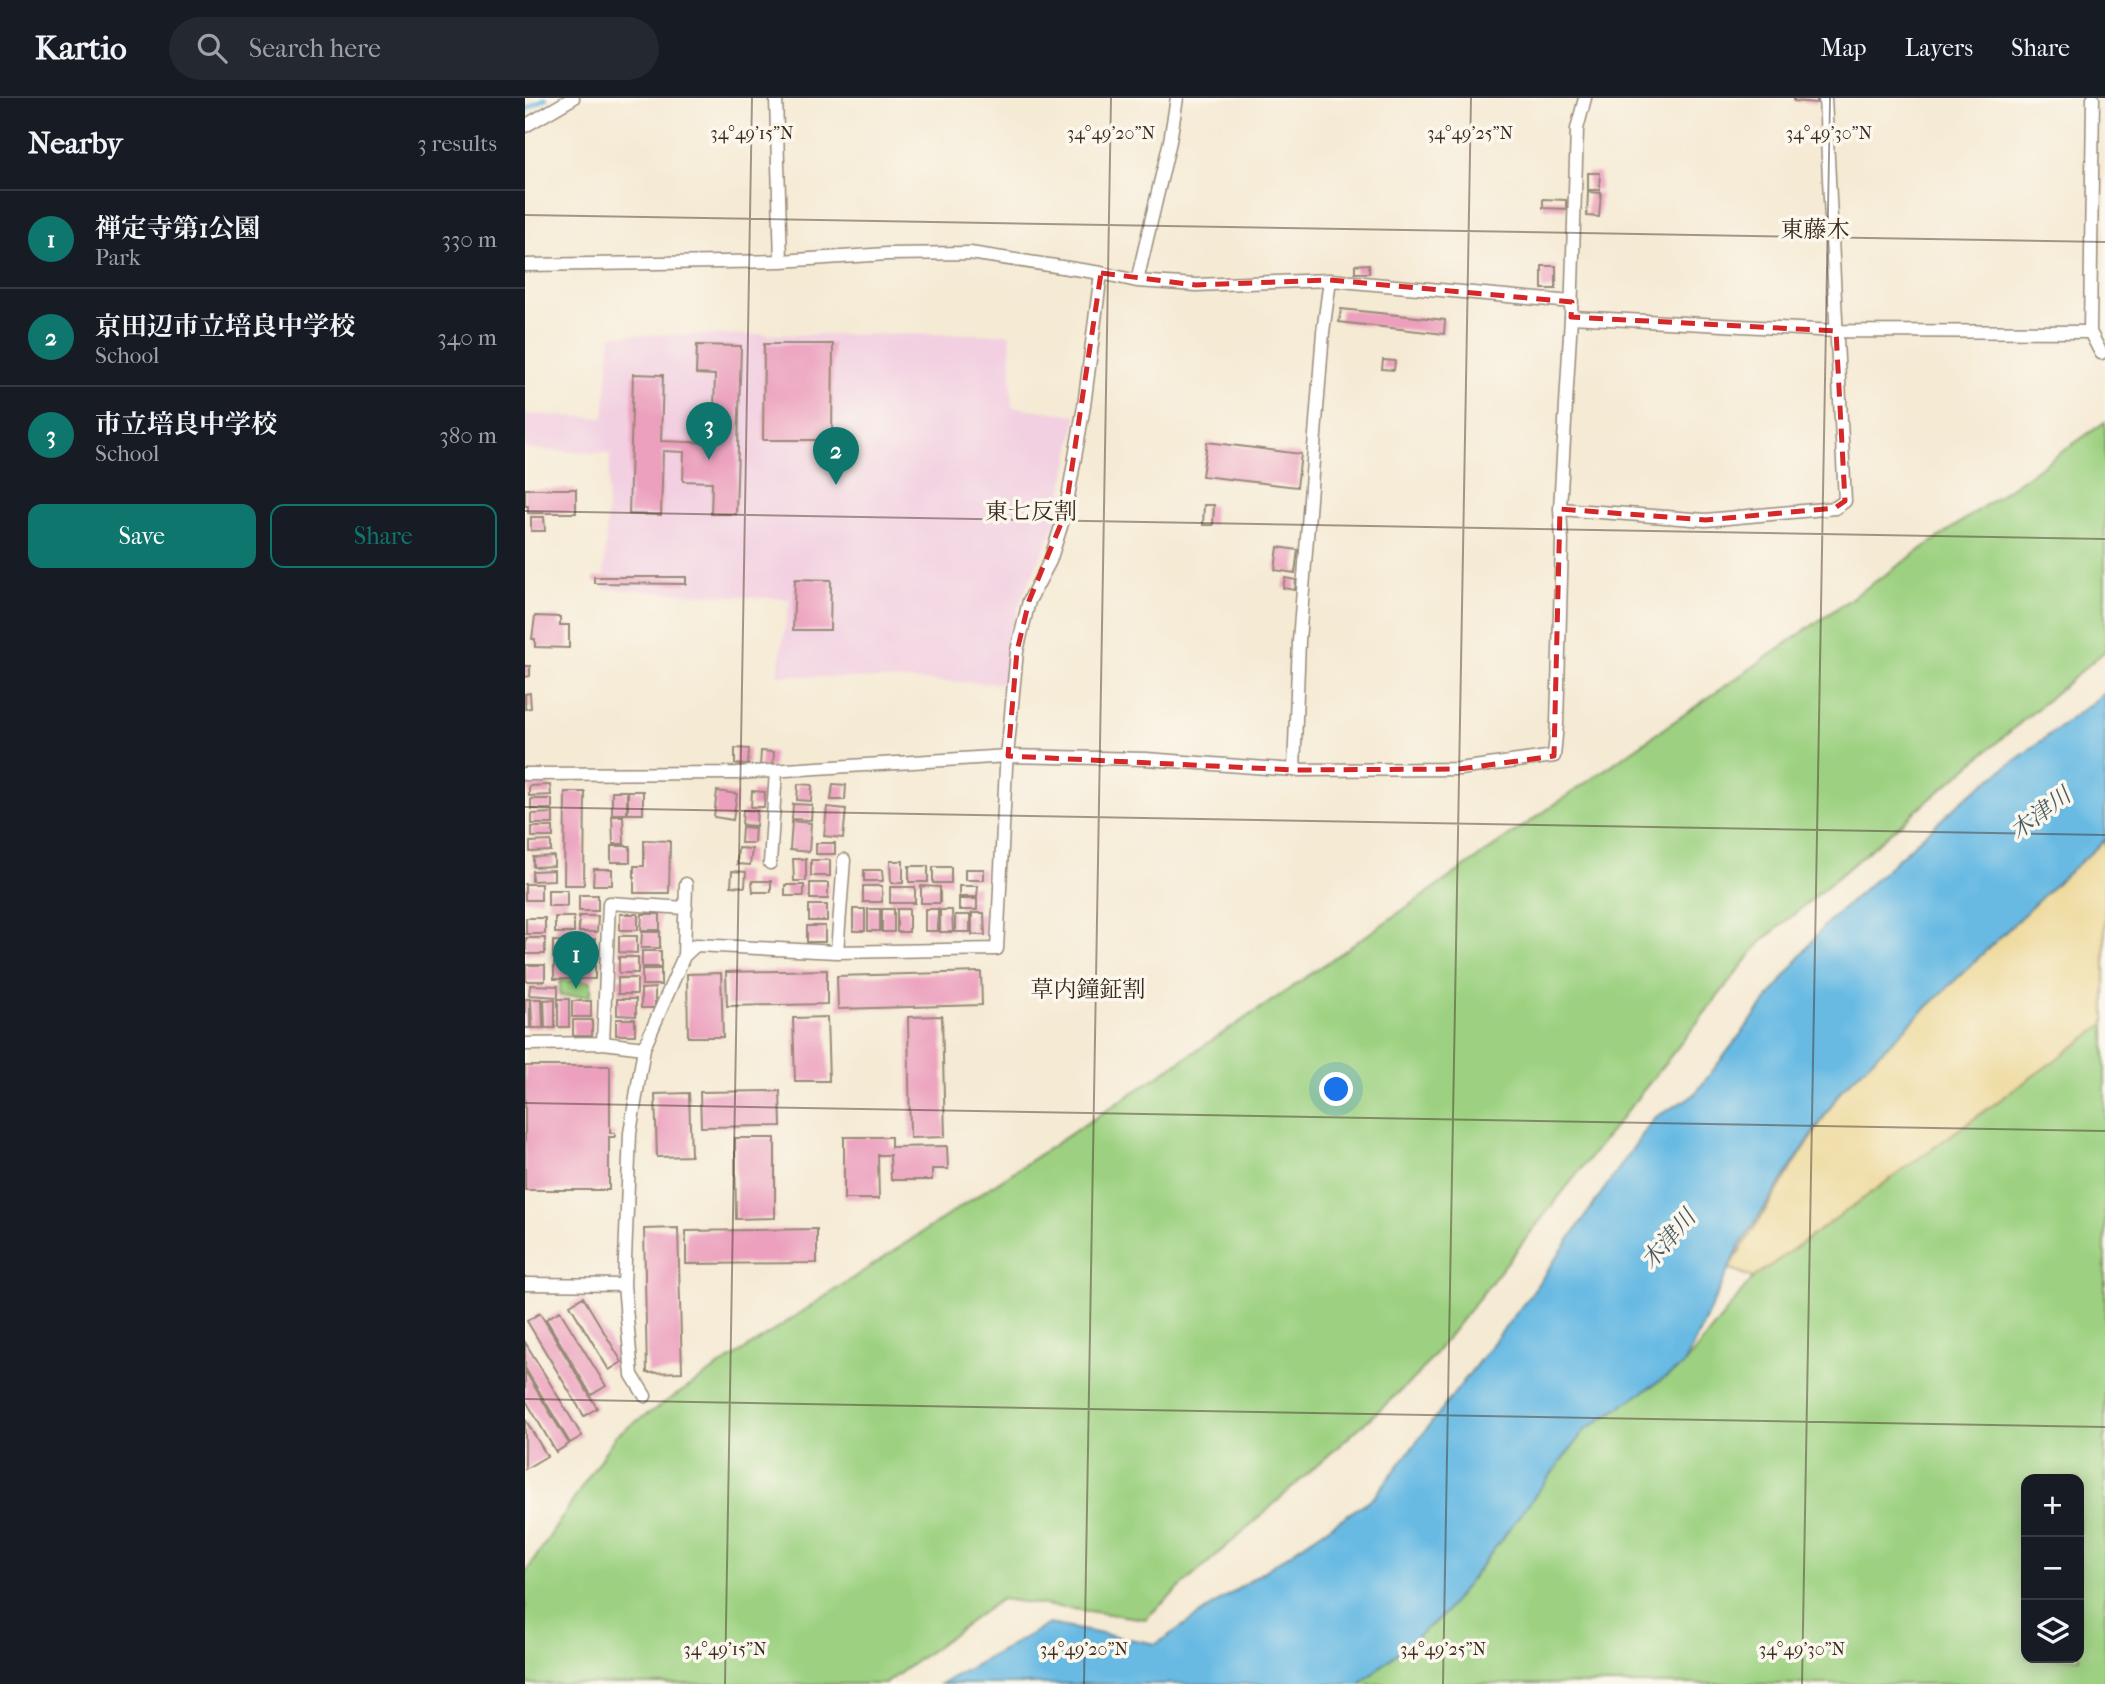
<!DOCTYPE html>
<meta charset="utf-8">
<style>
body{margin:0;font-family:"IM FELL French Canon","Noto Serif JP",serif;background:#242831;color:#f1f3f6}
.controls{position:absolute;right:21px;bottom:21px;display:grid;overflow:hidden;border-radius:14px;box-shadow:0 4px 18px #0003}
.controls button{width:63px;height:63px;display:grid;place-items:center;padding:0;border:0;border-bottom:2px solid #363941;background:#171b24;color:#f1f3f6;font:35px sans-serif}
.you{position:absolute;left:812px;top:992px;width:24px;height:24px;margin:-18px;border:5px solid #fff;border-radius:50%;background:#1a73e8;box-shadow:0 0 0 10px #1a73e833}
.badge{display:grid;place-items:center;width:46px;height:46px;border-radius:50%;background:#0f766e;color:#fff;font-size:23px;font-weight:700}
.pin{position:absolute;translate:-50% -58px;filter:drop-shadow(0 2px 4px #0008)}
.pin::after{content:'';position:absolute;top:37px;width:24px;height:21px;background:inherit;clip-path:polygon(0 0,100% 0,50% 100%)}
.list{margin:0;padding:0;list-style:none}
h2{display:flex;justify-content:space-between;align-items:center;height:91px;margin:0;padding:0 28px;font-size:30px}
h2 small{font-size:23px;font-weight:400;color:#9ea1a6}
.list li{display:grid;grid-template-columns:46px 1fr auto;gap:21px;align-items:center;box-sizing:border-box;height:98px;padding:0 28px;border-top:2px solid #363941}
.list b{display:block;font-size:26px;white-space:nowrap}
.list p{margin:0;font-size:23px;white-space:nowrap;color:#9ea1a6}
.list em{font-size:23px;font-style:normal;color:#9ea1a6}
.actions{display:flex;gap:14px;padding:21px 28px}
.actions a{flex:1;padding:16px 0;border:2px solid #0f766e;border-radius:14px;text-align:center;font-size:24px;color:#0f766e}
.actions .main{background:#0f766e;color:#fff}
.icon{flex:none;width:38px;height:38px;fill:none;stroke:currentColor;stroke-width:2;stroke-linecap:round;stroke-linejoin:round}
.map{position:relative;flex:none;width:1580px;height:1586px;overflow:hidden}
header{display:flex;align-items:center;gap:42px;box-sizing:border-box;height:98px;padding:0 35px;background:#171b24;border-bottom:2px solid #363941}
header strong{font-size:33px}
nav{display:flex;gap:38px;margin-inline-start:auto;font-size:24px}
.search{width:490px;height:63px;background:#242831;display:flex;align-items:center;gap:18px;box-sizing:border-box;padding:0 24px;border-radius:38px;color:#9ea1a6;font-size:26px}
main{display:flex}
aside{flex:1;background:#171b24}
.map>svg:first-child{display:block}
</style>
<header>
<strong>Kartio</strong>
<div class="search"><svg class="icon" aria-label="search" viewBox="0 0 24 24"><circle cx="10" cy="10" r="6"/><path d="M15 15l6 6"/></svg>Search here</div>
<nav><a>Map</a><a>Layers</a><a>Share</a></nav>
</header>
<main>
<aside>
<h2>Nearby<small>3 results</small></h2>
<ul class="list">
<li><span class="badge">1</span><div><b>禅定寺第1公園</b><p>Park</p></div><em>330 m</em></li>
<li><span class="badge">2</span><div><b>京田辺市立培良中学校</b><p>School</p></div><em>340 m</em></li>
<li><span class="badge">3</span><div><b>市立培良中学校</b><p>School</p></div><em>380 m</em></li>
</ul>
<div class="actions"><a class="main">Save</a><a>Share</a></div>
</aside>
<div class="map">
<svg width="1580" height="1586" viewBox="0 0 1580 1586">
<rect width="100%" height="100%" fill="#fbf7ec"/>
<filter id="ink" filterUnits="userSpaceOnUse"><feTurbulence type="fractalNoise" baseFrequency=".0143" numOctaves="2"/><feDisplacementMap in="SourceGraphic" scale="14" xChannelSelector="R" yChannelSelector="G"/><feConvolveMatrix kernelMatrix="1 2 1 2 8 2 1 2 1" color-interpolation-filters="sRGB"/></filter>
<filter id="wash" filterUnits="userSpaceOnUse"><feTurbulence type="fractalNoise" baseFrequency=".00686" numOctaves="4" result="noise"/><feDisplacementMap in="SourceGraphic" scale="28" xChannelSelector="R" yChannelSelector="G"/><feGaussianBlur stdDeviation="1.57" result="paint"/><feColorMatrix in="noise" values="0 0 0 0 0 0 0 0 0 0 0 0 0 0 0 0 0 1.4 0 .05"/><feComposite in="paint" operator="in"/></filter>
<g filter="url(#wash)">
<rect width="100%" height="100%" fill="#f5ead4"/>
<path fill="#f2cfe1" d="M485 236 487 309 552 317 533 419 493 509 479 586 252 577 265 501 78 491 85 356 0 351V316L79 320 86 237Z"/>
<path fill="#9dd181" stroke="#6c7e50" stroke-width="2" fill-rule="evenodd" d="M1580 324V553L1236 844 892 1278 620 1521 476 1501 360 1586H0V1476L91 1337 757 896Z
M35 883H66V898H35Z
M1580 926V1586H835L920 1515 1060 1332 1159 1267 1228 1180ZM1501 1381H1554V1560H1501Z"/>
<path fill="#eeda9e" stroke="#94825e" stroke-width="2" d="M1580 742V926L1228 1180 1204 1170 1317 991 1525 791Z"/>
<path fill="#67bae3" stroke="#517280" stroke-width="2" d="M1580 595V742L1525 791 1317 991 1214 1149 1159 1267 1060 1332 920 1515 835 1586H416L524 1526 631 1546 849 1399 1006 1196 1129 1020 1169 997 1299 828 1440 700Z"/>
<g fill="none" stroke-linecap="round" stroke-linejoin="round">
<path stroke="#67bae3" stroke-width="4.5" d="M0 12 21 0"/>
</g>
<g id="blocks">
<path fill="#eca0be" d="M1269 0H1292V5L1269 3Z
M1063 75H1075V92H1063Z
M1063 94 1076 95 1074 119 1062 118Z
M1018 101 1041 102V111L1018 110Z
M844 166V175H830V167Z
M1017 168H1031V191H1017Z
M816 211 920 222 919 236 814 224Z
M239 246H308L307 342H238Z
M172 247 216 248 211 416H186L187 384 158 383 159 354 138 353 136 417 104 416 108 276 138 277 136 343 188 345 190 277 171 276Z
M858 262 870 263 869 272 857 271Z
M682 344 776 356 772 389 677 378Z
M0 391H51V415H3V408H0Z
M679 407H689L688 427H678Z
M6 419H19L20 433H6Z
M753 449 773 452 770 475 750 472Z
M69 479H161V486L69 485Z
M760 480 771 482 770 492 758 490Z
M270 481 306 482 305 532H268Z
M10 518 35 519V527H44V550L10 549V541H7Z
M0 568H5V578L0 579Z
M5 595 6 610 0 611V596Z
M210 650 224 651 223 667 210 666Z
M236 653 249 654 248 670 235 669Z
M273 686 287 687 286 703 272 702Z
M308 686 321 687 320 702H306Z
M25 687 26 697 4 698V688Z
M87 693H102V716H87Z
M103 693H118V716H103Z
M192 693 212 696 208 722 189 719Z
M227 693 240 694 239 709H226Z
M40 694H60L59 787H39Z
M6 701H27V711H6Z
M268 706 287 707 286 722 267 721Z
M302 709 321 711 318 740 299 738Z
M218 712 232 713 231 728 217 727Z
M28 715V726H7V716Z
M87 718H98L99 746H88Z
M267 723 286 725 284 754 265 752Z
M7 729H28V739H7Z
M217 729 230 730 229 745H216Z
M119 742 145 743 144 795H109V768H119Z
M26 743V753L5 754V744Z
M291 745H310V756H291Z
M86 748H105V764H86Z
M213 750 227 751 225 767 212 766Z
M29 758V768L8 769V759Z
M268 761H281V783H269Z
M286 762H305V778H286Z
M365 763H378V785H366Z
M384 768H403V784H384Z
M408 769H426V785H408Z
M69 771H87V787H68Z
M440 771H459V782H440Z
M29 772V782L7 783V773Z
M339 772H357L358 783H339Z
M207 773 221 774 220 789 206 788Z
M227 783H246V794H228Z
M285 785H303V801H285Z
M0 786H16V802H0Z
M260 787H279V798H260Z
M338 788H357V804H338Z
M396 788 415 789V805H396Z
M434 788H453L452 799H434Z
M365 789H390V805H365Z
M23 792H42V808H23Z
M54 797H73V813H54Z
M434 801H452V812H434Z
M284 807H302V823H284Z
M328 811H340V833H328Z
M343 811H355V833H343Z
M357 811H369V834H357Z
M372 811H384V834H372Z
M400 811H413V833H400Z
M415 812H427L428 834H415Z
M447 815H459L460 837H447Z
M95 816H113V832H95Z
M117 816H135V832H116Z
M430 817H445V834H430Z
M54 818H73L72 834H54Z
M30 819H49V835H30Z
M1 820H20V836H1Z
M282 828H300V844H282Z
M117 834H135V850H116Z
M94 838H112V855L94 854Z
M1 840H20V856H1Z
M51 841H70V857H51Z
M28 843 47 844V860H28Z
M117 853H136V869H117Z
M94 859H113V875H94Z
M52 864H70V881H52Z
M29 865H47V881H29Z
M1 867H20V883H1Z
M117 871H136V887H117Z
M302 872V906L202 908 201 874Z
M456 874 457 907 313 911 312 878Z
M196 875 198 939H163L162 876Z
M93 880H112V896H93Z
M5 887 33 888V899L4 897Z
M130 890V910H116V891Z
M0 901H5V930H0Z
M6 901H17L18 930H7Z
M30 901V930H20L19 902Z
M33 901H44V929H33Z
M92 901H111V918L92 917Z
M47 903H66V919H47Z
M417 918 420 1039 385 1040 383 919Z
M302 919 304 983H270L268 920Z
M91 921H110V937H91Z
M48 922H67V938H48Z
M0 968H85V1035H90V1039H84V1092H0Z
M255 993 256 1028 176 1029 175 994Z
M164 995 166 1058 132 1059 130 996Z
M319 1039H366V1049L422 1048 423 1071H407V1082H366L365 1057H353L354 1101H319Z
M210 1040H250V1120L211 1121Z
M153 1130 157 1274 122 1275 119 1131Z
M292 1131V1165L161 1166V1133Z
M58 1199 97 1264 84 1272 45 1207Z
M35 1213 81 1288 66 1297 21 1221Z
M15 1215 72 1310 59 1318 2 1223Z
M0 1244 57 1338 45 1345 0 1270Z
M0 1273 44 1346 31 1354 0 1301Z
M0 1321 22 1358 0 1371Z"/>
</g>
</g>
<g filter="url(#ink)">
<use href="#blocks" fill-opacity="0" stroke="#988a79" stroke-width="2"/>
<g fill="none" stroke-linecap="round" stroke-linejoin="round">
<g stroke="#988a79" stroke-width="15">
<path id="street" d="M251 0 256 163
M1568 0 1565 234 1576 255
M0 28 48 0
M0 167 256 163 362 156 445 155 576 175 612 183 671 187 805 182 1047 204
M612 183 645 43 652 0
M1046 219 1311 233 1565 234
M1035 411 1181 422 1310 410 1320 403 1300 0
M769 672 774 543 798 234 805 182
M0 676 212 675 483 658 621 661 769 672 934 671 1029 658 1032 626 1037 443 1035 411 1046 219 1052 31 1060 0
M245 765 251 673
M312 854 319 762
M159 858 161 786
M78 945 84 805 161 810
M0 946 78 945 119 950
M0 1186 99 1187
M120 1298 107 1277 99 1187 105 1035 119 950 159 858 171 847 312 854 472 851 481 669 492 553 504 503 525 463 540 416 559 308 576 175"/>
</g>
<use href="#street" stroke="#fff" stroke-width="12"/>
</g>
</g>
<path fill="none" stroke="#d62828" stroke-width="5" stroke-dasharray="14 9" stroke-linejoin="round" d="M576 175 671 187 805 182 1047 204 1046 219 1311 233 1320 403 1310 410 1181 422 1035 411 1029 658 934 671 769 672 483 658 492 553 504 503 540 416Z"/>
<path fill="none" stroke="#3b2a1e" stroke-width="2" stroke-opacity="0.45" d="M0 117 1580 144M0 413 1580 441M0 709 1580 737M0 1005 1580 1033M0 1301 1580 1329M200 1586 227 0M559 1586 586 0M918 1586 946 0M1277 1586 1305 0"/>
<g text-anchor="middle" stroke-width="7" stroke-linejoin="round" paint-order="stroke">
<g font-size="23" fill="#3b2a1e" stroke="#fbf7ec">
<text x="1290" y="139">東藤木</text>
<text x="506" y="421">東七反割</text>
<text x="563" y="899">草内鐘鉦割</text>
</g>
<g font-size="23" font-style="italic" fill="#4a5c63" stroke="#fbf7ec">
<text transform="translate(1515 715) rotate(-37)" y="8">木津川</text>
<text transform="translate(1143 1141) rotate(-49)" y="8">木津川</text>
</g>
</g>
<g font-size="18" text-anchor="middle" fill="#3b2a1e" stroke="#fbf7ec" stroke-width="7" stroke-linejoin="round" paint-order="stroke">
<text x="227" y="41">34°49'15"N</text>
<text x="586" y="41">34°49'20"N</text>
<text x="945" y="41">34°49'25"N</text>
<text x="1304" y="41">34°49'30"N</text>
<text x="200" y="1557">34°49'15"N</text>
<text x="559" y="1557">34°49'20"N</text>
<text x="918" y="1557">34°49'25"N</text>
<text x="1277" y="1557">34°49'30"N</text>
</g>
</svg>
<div class="controls">
<button>+</button>
<button>−</button>
<button><svg class="icon" aria-label="layers" viewBox="0 0 24 24"><path d="M12 4l9 5-9 5-9-5zM3 14l9 5 9-5"/></svg></button>
</div>
<div class="you"></div>
<div class="pin badge" style="left:51px;top:891px">1</div>
<div class="pin badge" style="left:311px;top:387px">2</div>
<div class="pin badge" style="left:184px;top:362px">3</div>
</div>
</main>
